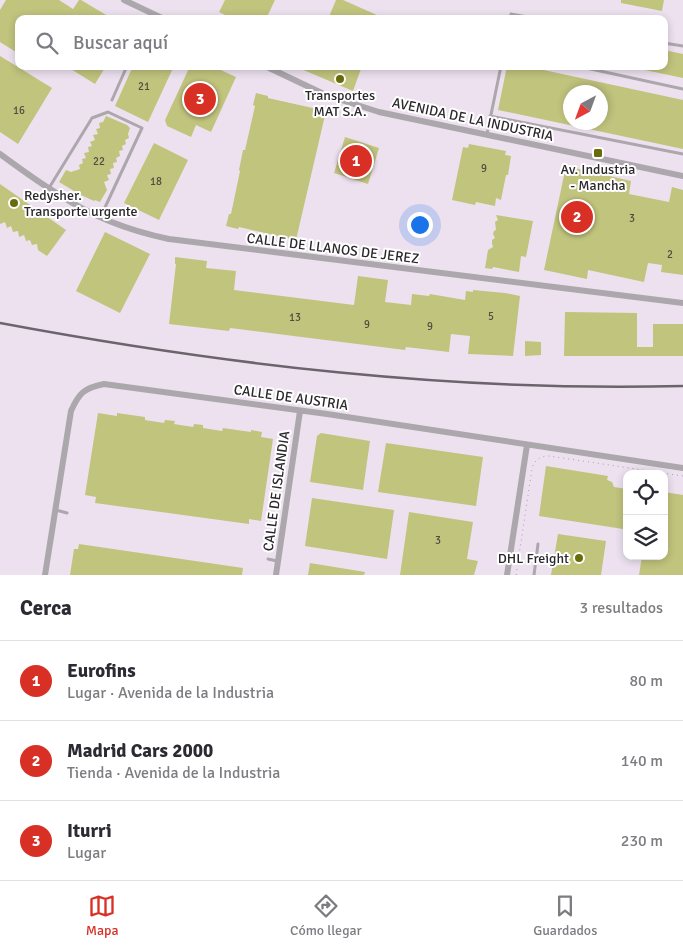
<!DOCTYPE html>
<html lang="es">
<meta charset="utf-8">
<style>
body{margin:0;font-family:Signika,sans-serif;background:#f2f2f3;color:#2b2b33}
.controls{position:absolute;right:15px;bottom:15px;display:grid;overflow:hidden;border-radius:10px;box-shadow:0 2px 8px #0003}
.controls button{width:45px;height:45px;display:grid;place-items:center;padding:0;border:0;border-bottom:1px solid #e1e1e2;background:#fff;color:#2b2b33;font:25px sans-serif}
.compass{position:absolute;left:563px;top:85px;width:45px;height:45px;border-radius:50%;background:#fff;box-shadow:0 2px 8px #0003;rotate:221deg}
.you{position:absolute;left:419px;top:224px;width:18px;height:18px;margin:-12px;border:4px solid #fff;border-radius:50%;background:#1a73e8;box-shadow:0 0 0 8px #1a73e833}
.badge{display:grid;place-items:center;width:32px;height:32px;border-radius:50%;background:#d93025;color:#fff;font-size:16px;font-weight:700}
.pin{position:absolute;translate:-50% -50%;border:2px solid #fff;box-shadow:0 1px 5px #0006}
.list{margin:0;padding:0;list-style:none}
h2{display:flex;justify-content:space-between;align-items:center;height:65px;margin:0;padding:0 20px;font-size:21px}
h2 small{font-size:16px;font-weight:400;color:#7c7c81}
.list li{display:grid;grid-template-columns:32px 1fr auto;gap:15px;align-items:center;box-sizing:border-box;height:80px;padding:0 20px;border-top:1px solid #e1e1e2}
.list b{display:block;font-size:19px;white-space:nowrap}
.list p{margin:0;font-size:16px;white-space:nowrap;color:#7c7c81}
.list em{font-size:16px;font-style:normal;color:#7c7c81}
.icon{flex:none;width:28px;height:28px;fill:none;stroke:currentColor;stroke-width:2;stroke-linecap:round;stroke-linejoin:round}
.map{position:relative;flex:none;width:683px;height:575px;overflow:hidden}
.search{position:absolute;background:#fff;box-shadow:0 2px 8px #0003;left:15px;right:15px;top:15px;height:55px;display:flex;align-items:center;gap:12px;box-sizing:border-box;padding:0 18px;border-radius:10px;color:#7c7c81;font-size:19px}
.sheet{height:305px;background:#fff}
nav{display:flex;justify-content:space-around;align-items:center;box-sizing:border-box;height:70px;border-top:1px solid #e1e1e2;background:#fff;font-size:14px;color:#7c7c81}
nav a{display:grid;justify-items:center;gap:2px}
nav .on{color:#d93025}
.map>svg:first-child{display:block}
</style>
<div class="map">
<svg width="683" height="575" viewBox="0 0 683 575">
<rect width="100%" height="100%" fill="#ede1ef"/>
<path fill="#c1c47d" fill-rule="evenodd" d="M6 0H59L73 9 79 0H81L113 19H19V54L0 42V10Z
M225 0H275L266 19H233L219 12Z
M336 0H343L386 19H328Z
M621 0H664L662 11 621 3Z
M664 50 683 54V78L640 69V66H664Z
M0 56 52 88 18 144 0 132Z
M66 66H106L95 84Z
M133 66H174L148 122 115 106Z
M190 66H212L236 77 211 132 196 125 191 137 167 126 165 120Z
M294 66H362L353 91Z
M507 66H525L683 100V149L498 110ZM570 92H600V122H570Z
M256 93 268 96V98L326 111 296 240 239 227 238 229 226 226 229 214H231L240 171 239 170 243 150H245L255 106 253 105Z
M106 116 127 125 130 128 128 134 129 138 125 140 126 144 122 146 123 150 119 151 120 156 116 158 117 162 113 163 114 168 110 169 111 174 107 175 109 180 104 182 107 190 100 202 95 200 94 201 79 194 59 182 66 170 71 172 80 169 79 165 83 163 82 159 86 158 84 153 89 152 88 147 92 146 90 142 95 140 93 135 98 134 96 129 100 128 99 123 103 122Z
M345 137 379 148 368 184 334 173Z
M154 143 188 160 159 220 124 203Z
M469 144 506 151 505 155 511 156 508 175H506L501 200 496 198 495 206 476 202 475 205 452 200 463 147 468 148Z
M566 166 631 181 629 194 669 202 672 187 683 190V275L661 272 662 265 648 263 644 282 588 270 587 279 544 270Z
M0 184 66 230 47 256 38 250 37 244 32 245 30 240 26 241 24 235 19 237 18 231 13 232 11 226 7 228 5 222 0 224Z
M496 215 533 221 526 257 521 256 519 272 493 267 492 269 485 268 488 250 493 247 492 243V240L495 238 493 234 494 231 496 230 495 222 498 220Z
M105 232 150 254 120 313 76 291Z
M175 257 207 261 206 268 236 271 234 290 354 305 358 276 388 280 385 302 411 305 412 294 429 296 430 294 465 300 466 291 473 292V290L505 293 520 296 513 356 468 354 470 336 451 334 449 352 406 347 405 350 230 328 229 331 169 324 176 264H175Z
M565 312 637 313V347H653V324H683V356H564Z
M525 341 541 342V355L525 356Z
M98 413 117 416V413L145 417V420L164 423 165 420 175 421 174 424 193 427 194 424 203 425V428L222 431 223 428 251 432V430L262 432 261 437 273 439 261 521 249 519V524L95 503 96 497 85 495Z
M321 433 370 441 363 490 310 482 317 436Z
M386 443 483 457 476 506 378 492Z
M546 466 608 476 607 480 612 482 614 487 627 489 623 529 539 516Z
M664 492 683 495V575H639L642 556H664Z
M312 498 394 510 387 559 305 546Z
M409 512 473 522 467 559 478 561 474 575H400Z
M558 534 606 541 601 575H551Z
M79 544 243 568 242 575H70L74 549H78Z
M310 563 365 572 364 575H308Z"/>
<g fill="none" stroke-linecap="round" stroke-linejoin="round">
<path stroke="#a89fa9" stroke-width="1" stroke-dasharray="1 4" stroke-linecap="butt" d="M516 575 532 469C534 460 540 456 549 456L683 476"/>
<path stroke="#aca7ad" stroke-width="3" d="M510 19 511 14 538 19
M664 43 683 46
M577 66 683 89
M112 100 127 66
M490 116 683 154
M487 134 501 66
M49 188 92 118 108 112 142 128 101 216
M56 510 67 513
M268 559 277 561
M534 575 538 544"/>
<path stroke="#aca7ad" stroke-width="6" d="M124 0 164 19
M265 66 326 95 379 112 683 176
M0 154C19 168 38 182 58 194 91 216 130 231 169 239L683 303
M45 575 71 411C79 393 84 388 104 384L327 414 683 468
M276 575 300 411
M507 575 527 445"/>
<path stroke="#6b646c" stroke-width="2.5" d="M0 323C225 365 454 392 683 386"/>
</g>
<g fill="#6a6b0a" stroke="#fff" stroke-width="2">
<circle cx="340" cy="79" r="5"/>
<rect x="593" y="148" width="10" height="10" rx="2.5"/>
<circle cx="14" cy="203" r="5"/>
<circle cx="579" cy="558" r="5"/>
</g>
<g text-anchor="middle" stroke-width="4" stroke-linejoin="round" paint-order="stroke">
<g font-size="11" fill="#504e40">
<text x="144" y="90">21</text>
<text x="19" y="114">16</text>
<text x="99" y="165">22</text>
<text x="484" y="172">9</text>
<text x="156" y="185">18</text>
<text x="632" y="222">3</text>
<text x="670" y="258">2</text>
<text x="491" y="320">5</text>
<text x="295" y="321">13</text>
<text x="367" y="328">9</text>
<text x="430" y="330">9</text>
<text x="438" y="544">3</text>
</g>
<g font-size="14" fill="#2b272c" stroke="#fff">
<text x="340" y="100">Transportes<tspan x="340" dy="16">MAT S.A.</tspan></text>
<text x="598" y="174">Av. Industria<tspan x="598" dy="16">- Mancha</tspan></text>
<text x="24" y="200" text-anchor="start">Redysher.<tspan x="24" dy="16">Transporte urgente</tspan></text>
<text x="569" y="563" text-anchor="end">DHL Freight</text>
</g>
<g font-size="14" fill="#2b272c" stroke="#fff">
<text transform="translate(473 119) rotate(12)" y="5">AVENIDA DE LA INDUSTRIA</text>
<text transform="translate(333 248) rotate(7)" y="5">CALLE DE LLANOS DE JEREZ</text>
<text transform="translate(291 397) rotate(8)" y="5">CALLE DE AUSTRIA</text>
<text transform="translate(276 491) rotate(-82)" y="5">CALLE DE ISLANDIA</text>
</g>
</g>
</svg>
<div class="controls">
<button><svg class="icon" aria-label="locate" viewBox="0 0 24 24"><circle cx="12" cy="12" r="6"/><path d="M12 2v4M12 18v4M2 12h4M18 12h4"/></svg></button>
<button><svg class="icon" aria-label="layers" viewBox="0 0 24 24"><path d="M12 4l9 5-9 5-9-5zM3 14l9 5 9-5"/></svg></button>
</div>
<svg class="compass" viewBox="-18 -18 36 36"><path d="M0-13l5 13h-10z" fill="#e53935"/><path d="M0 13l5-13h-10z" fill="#7c7c81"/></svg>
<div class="you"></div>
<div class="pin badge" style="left:356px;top:161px">1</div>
<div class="pin badge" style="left:577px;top:217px">2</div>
<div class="pin badge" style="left:200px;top:99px">3</div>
<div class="search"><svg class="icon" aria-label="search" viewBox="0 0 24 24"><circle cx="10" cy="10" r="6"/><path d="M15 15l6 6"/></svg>Buscar aquí</div>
</div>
<section class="sheet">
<h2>Cerca<small>3 resultados</small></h2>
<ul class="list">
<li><span class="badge">1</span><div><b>Eurofins</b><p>Lugar · Avenida de la Industria</p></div><em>80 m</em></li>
<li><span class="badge">2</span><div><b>Madrid Cars 2000</b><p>Tienda · Avenida de la Industria</p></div><em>140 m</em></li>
<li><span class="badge">3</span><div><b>Iturri</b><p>Lugar</p></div><em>230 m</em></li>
</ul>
</section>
<nav>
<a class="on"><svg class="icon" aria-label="map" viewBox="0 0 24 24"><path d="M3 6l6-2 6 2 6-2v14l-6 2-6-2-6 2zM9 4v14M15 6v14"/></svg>Mapa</a>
<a><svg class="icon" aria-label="directions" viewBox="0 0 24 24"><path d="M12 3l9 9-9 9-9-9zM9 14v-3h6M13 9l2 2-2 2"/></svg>Cómo llegar</a>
<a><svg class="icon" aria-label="saved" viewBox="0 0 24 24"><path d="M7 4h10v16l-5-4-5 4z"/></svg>Guardados</a>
</nav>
